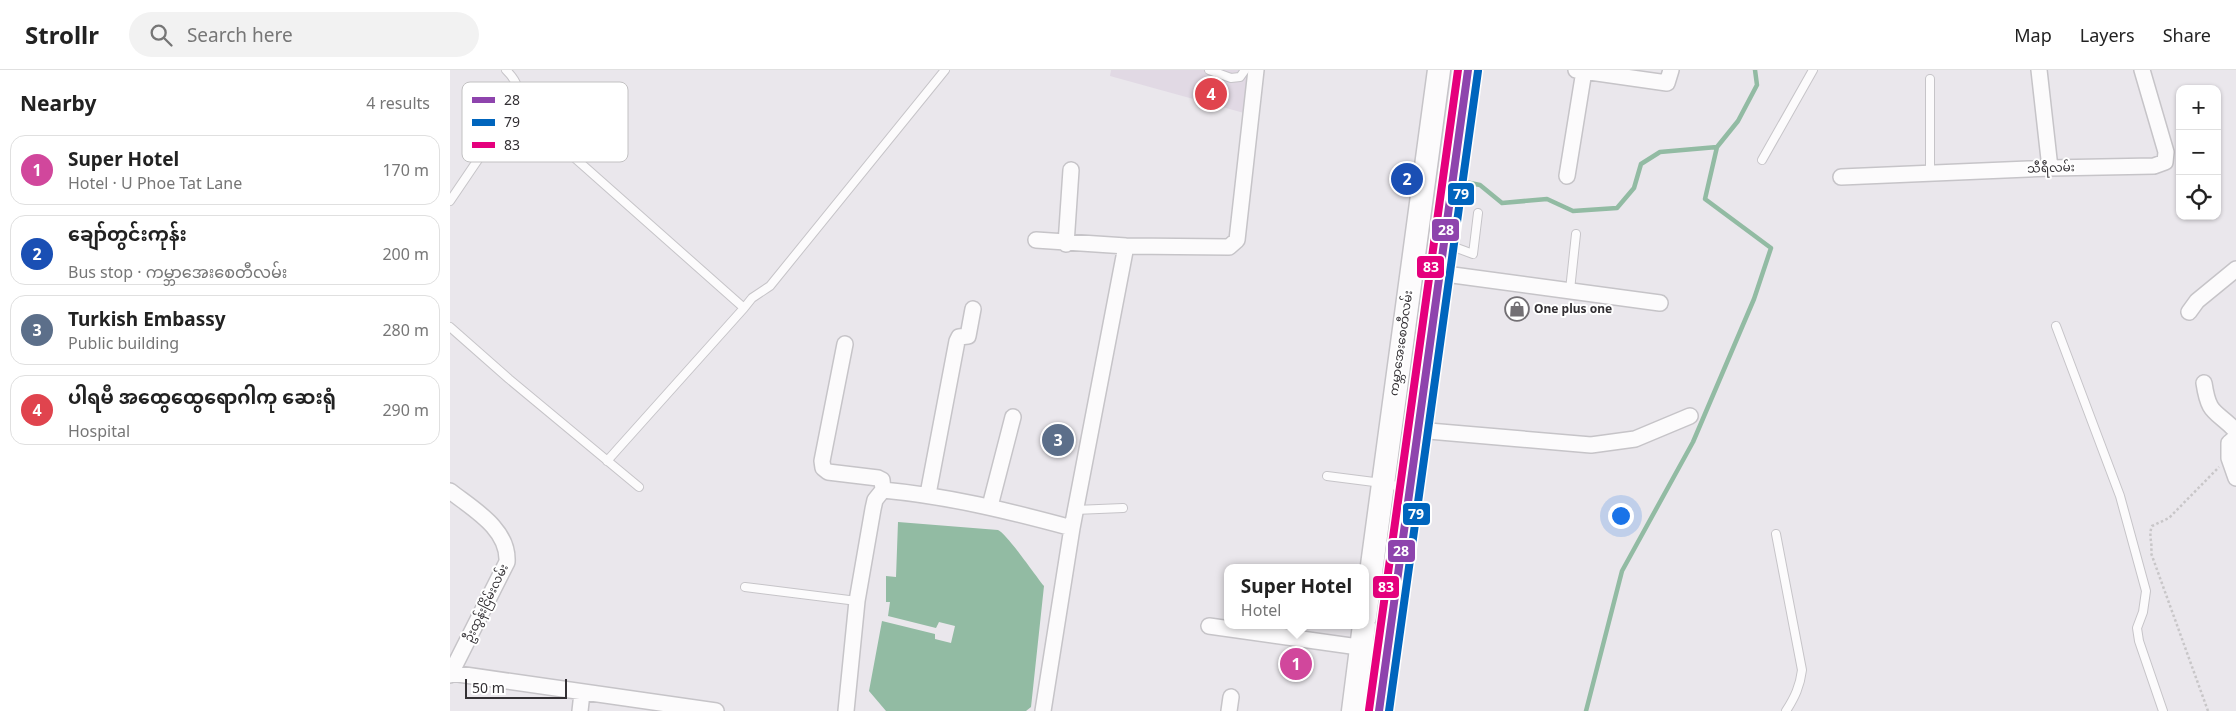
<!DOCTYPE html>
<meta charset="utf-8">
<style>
body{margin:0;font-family:"Noto Sans","Noto Sans Myanmar",sans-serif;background:#f2f2f2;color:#222}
.controls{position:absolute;right:15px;top:15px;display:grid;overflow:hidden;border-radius:10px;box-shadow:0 1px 4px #0004}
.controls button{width:45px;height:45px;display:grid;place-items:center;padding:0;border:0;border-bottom:1px solid #e0e0e0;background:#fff;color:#222;font:25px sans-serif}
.scale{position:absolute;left:15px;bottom:12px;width:102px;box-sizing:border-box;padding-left:5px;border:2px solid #333034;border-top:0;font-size:14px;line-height:18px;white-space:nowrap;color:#333034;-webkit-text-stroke:4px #fff;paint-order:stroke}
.you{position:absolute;left:1170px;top:445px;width:18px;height:18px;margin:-12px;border:4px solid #fff;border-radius:50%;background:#1a73e8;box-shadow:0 0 0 8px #1a73e833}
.badge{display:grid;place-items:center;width:32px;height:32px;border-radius:50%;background:#2563eb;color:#fff;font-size:16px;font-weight:700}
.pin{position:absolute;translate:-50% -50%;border:2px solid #fff;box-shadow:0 1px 5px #0006}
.popup{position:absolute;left:774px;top:494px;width:145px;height:65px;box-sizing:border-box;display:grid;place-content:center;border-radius:10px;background:#fff;filter:drop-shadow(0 1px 4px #0005);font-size:16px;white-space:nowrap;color:#767676}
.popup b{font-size:19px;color:#222}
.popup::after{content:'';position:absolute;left:50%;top:100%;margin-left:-10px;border:10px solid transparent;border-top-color:#fff}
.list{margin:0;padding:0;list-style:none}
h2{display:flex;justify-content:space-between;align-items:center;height:65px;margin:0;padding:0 20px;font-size:21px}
h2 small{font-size:16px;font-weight:400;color:#767676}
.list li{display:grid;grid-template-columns:32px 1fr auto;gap:15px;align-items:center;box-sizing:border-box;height:70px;margin:0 10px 10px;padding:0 10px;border:1px solid #e0e0e0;border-radius:15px}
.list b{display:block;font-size:19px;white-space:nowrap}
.list p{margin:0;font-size:16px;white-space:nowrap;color:#767676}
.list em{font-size:16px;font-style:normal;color:#767676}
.icon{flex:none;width:28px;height:28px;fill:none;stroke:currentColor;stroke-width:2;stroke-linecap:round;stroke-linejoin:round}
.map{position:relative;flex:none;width:1786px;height:641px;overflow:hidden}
header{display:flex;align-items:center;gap:30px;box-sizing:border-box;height:70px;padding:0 25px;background:#fff;border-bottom:1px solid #e0e0e0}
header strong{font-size:24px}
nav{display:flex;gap:28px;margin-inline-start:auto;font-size:18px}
.search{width:350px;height:45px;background:#f2f2f2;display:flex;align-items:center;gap:12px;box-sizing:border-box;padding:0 18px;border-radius:28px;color:#767676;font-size:19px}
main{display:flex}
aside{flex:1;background:#fff}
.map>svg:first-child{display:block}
</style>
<header>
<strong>Strollr</strong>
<div class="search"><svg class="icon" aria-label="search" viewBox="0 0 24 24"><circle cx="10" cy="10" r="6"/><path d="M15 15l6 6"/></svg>Search here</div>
<nav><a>Map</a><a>Layers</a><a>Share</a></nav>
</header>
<main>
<aside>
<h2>Nearby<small>4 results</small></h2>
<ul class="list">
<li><span class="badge" style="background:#d1479c">1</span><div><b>Super Hotel</b><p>Hotel · U Phoe Tat Lane</p></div><em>170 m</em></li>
<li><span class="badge" style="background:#1a4fb4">2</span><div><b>ချော်တွင်းကုန်း</b><p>Bus stop · ကမ္ဘာအေးစေတီလမ်း</p></div><em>200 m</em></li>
<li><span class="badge" style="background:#5c6f8a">3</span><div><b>Turkish Embassy</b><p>Public building</p></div><em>280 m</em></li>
<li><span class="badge" style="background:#e0444e">4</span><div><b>ပါရမီ အထွေထွေရောဂါကု ဆေးရုံ</b><p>Hospital</p></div><em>290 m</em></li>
</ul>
</aside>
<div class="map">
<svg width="1786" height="641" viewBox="0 0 1786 641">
<rect width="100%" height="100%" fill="#eae7ec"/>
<path fill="#e1d9e4" d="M661 0H799L794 43 660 6Z"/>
<path fill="#92bba3" d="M448 452 548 460C557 464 585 505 594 516L581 637 576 641H436L419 621 432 551 485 564V569L501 573 505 556 489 552 486 558 438 546 440 532H436V506L446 507Z"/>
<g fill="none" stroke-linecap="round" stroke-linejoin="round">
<path stroke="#92bba3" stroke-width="4.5" d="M1010 111 1030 115 1052 133 1097 129 1123 141 1167 138 1184 118 1191 94 1210 82 1267 77 1288 51 1307 15 1305 0
M1136 641 1172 501 1243 372 1304 229 1321 178 1255 129 1267 77"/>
<g stroke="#c6c4c8" stroke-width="10">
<path id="lane" d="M56 0C68 12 70 19 65 35
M759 0 781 8 790 7 795 0
M1312 90 1363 0
M1480 104V9
M0 131 65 35 294 238 302 228 320 216 495 0
M996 174 1023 184 1028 143
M963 201 988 203
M1120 220 1126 164
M1606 256 1670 426 1696 521 1693 542 1687 558 1689 571 1713 641
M0 257 59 309 189 417
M157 391 294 238
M877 406 932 413 957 418
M625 440 673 438
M1326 464 1352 600C1350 616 1345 627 1336 641
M295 517 407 531"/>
</g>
<g stroke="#c6c4c8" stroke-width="18">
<path id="street" d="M1126 0 1217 13 1221 0
M1589 0 1600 98
M1117 106 1134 1
M1391 107 1600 98 1704 96 1715 92 1716 82 1692 0
M586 170 676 176 779 177 787 170 806 0
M616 174 621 100
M988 203 1210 233
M1739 242 1747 231 1786 199
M395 274 372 391 373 398 378 402 428 408 432 410 433 420 425 430 423 439 407 531 396 641
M1754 313C1759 346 1765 339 1786 361
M967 360 1141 375 1185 369 1240 346
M1786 367 1779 373V388L1786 408
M433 420C498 426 559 441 622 458
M0 421C23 439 59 459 57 492L0 605
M478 424 507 271 509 267 518 266 523 239
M540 436 563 347
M759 556 937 581
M1 603 266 641
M130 641 132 623
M593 641 622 458 676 176
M779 641 781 627"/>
</g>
<g stroke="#c6c4c8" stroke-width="25">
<path id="primary" d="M915 547 989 0
M903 641 914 555
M929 641 1018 0"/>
</g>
<path stroke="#c8c6c8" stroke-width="2.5" stroke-dasharray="2.5 2.5" stroke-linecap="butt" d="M1758 641 1701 483C1703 473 1698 466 1702 456L1719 448 1769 397"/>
<use href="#lane" stroke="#fcfbfc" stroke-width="8"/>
<use href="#street" stroke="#fcfbfc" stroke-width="15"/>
<use href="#primary" stroke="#fcfbfc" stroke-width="22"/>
<g stroke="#fff" stroke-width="11">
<path id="bus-1" d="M929 641 1018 0"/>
</g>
<g stroke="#fff" stroke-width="11">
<path id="bus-2" d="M939 641 1028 1"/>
</g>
<g stroke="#fff" stroke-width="11">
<path id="bus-3" d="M919 640 1008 0"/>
</g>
<use href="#bus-1" stroke="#8e44ad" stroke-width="8"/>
<use href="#bus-2" stroke="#0065bd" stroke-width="8"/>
<use href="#bus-3" stroke="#e5007d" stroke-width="8"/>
</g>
<defs>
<g id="shop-ring" transform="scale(1.25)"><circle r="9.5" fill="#fff" stroke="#737074" stroke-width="1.5"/><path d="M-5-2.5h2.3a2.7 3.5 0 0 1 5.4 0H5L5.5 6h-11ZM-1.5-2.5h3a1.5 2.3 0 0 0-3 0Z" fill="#737074"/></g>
</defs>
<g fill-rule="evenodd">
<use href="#shop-ring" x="1067" y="239"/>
</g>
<g text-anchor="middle" stroke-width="4" stroke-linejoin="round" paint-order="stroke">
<g font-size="12" fill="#333034" stroke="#fff">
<text transform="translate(1601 98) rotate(-2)" y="4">သီရီလမ်း</text>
<text transform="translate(951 273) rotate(-82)" y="4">ကမ္ဘာအေးစေတီလမ်း</text>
<text transform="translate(36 533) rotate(-64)" y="4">ဦးထွန်းငြိမ်းလမ်း</text>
</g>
<g font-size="12" font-weight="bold" fill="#333034" stroke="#fff" text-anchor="start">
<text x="1084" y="243">One plus one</text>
</g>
</g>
<rect x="12" y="12" width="166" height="80" rx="8" fill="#fff" stroke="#c2c1c2" stroke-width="1"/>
<rect x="22" y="27" width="23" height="6" fill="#8e44ad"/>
<rect x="22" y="49" width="23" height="7" fill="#0065bd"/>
<rect x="22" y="72" width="23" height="6" fill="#e5007d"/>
<g font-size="14" fill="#333034">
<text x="54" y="35">28</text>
<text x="54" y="57">79</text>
<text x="54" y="80">83</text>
</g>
<g stroke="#fff" stroke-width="2">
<rect x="997" y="112" width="28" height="24" rx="5" fill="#0065bd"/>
<rect x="981" y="148" width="29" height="24" rx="5" fill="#8e44ad"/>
<rect x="966" y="185" width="29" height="24" rx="5" fill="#e5007d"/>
<rect x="952" y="432" width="29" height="24" rx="5" fill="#0065bd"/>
<rect x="937" y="469" width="29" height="24" rx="5" fill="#8e44ad"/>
<rect x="922" y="505" width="28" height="24" rx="5" fill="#e5007d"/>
</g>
<g font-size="14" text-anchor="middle" font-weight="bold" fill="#fff">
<text x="1011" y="129">79</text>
<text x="996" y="165">28</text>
<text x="981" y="202">83</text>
<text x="966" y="449">79</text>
<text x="951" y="486">28</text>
<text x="936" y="522">83</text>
</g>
</svg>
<div class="controls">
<button>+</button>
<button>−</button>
<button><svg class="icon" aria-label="locate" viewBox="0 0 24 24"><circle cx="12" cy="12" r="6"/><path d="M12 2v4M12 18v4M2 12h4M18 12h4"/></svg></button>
</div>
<div class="scale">50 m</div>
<div class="you"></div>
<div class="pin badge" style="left:846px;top:594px;background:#d1479c">1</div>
<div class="popup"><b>Super Hotel</b>Hotel</div>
<div class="pin badge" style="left:957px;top:109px;background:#1a4fb4">2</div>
<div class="pin badge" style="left:608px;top:370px;background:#5c6f8a">3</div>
<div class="pin badge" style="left:761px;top:24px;background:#e0444e">4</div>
</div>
</main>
